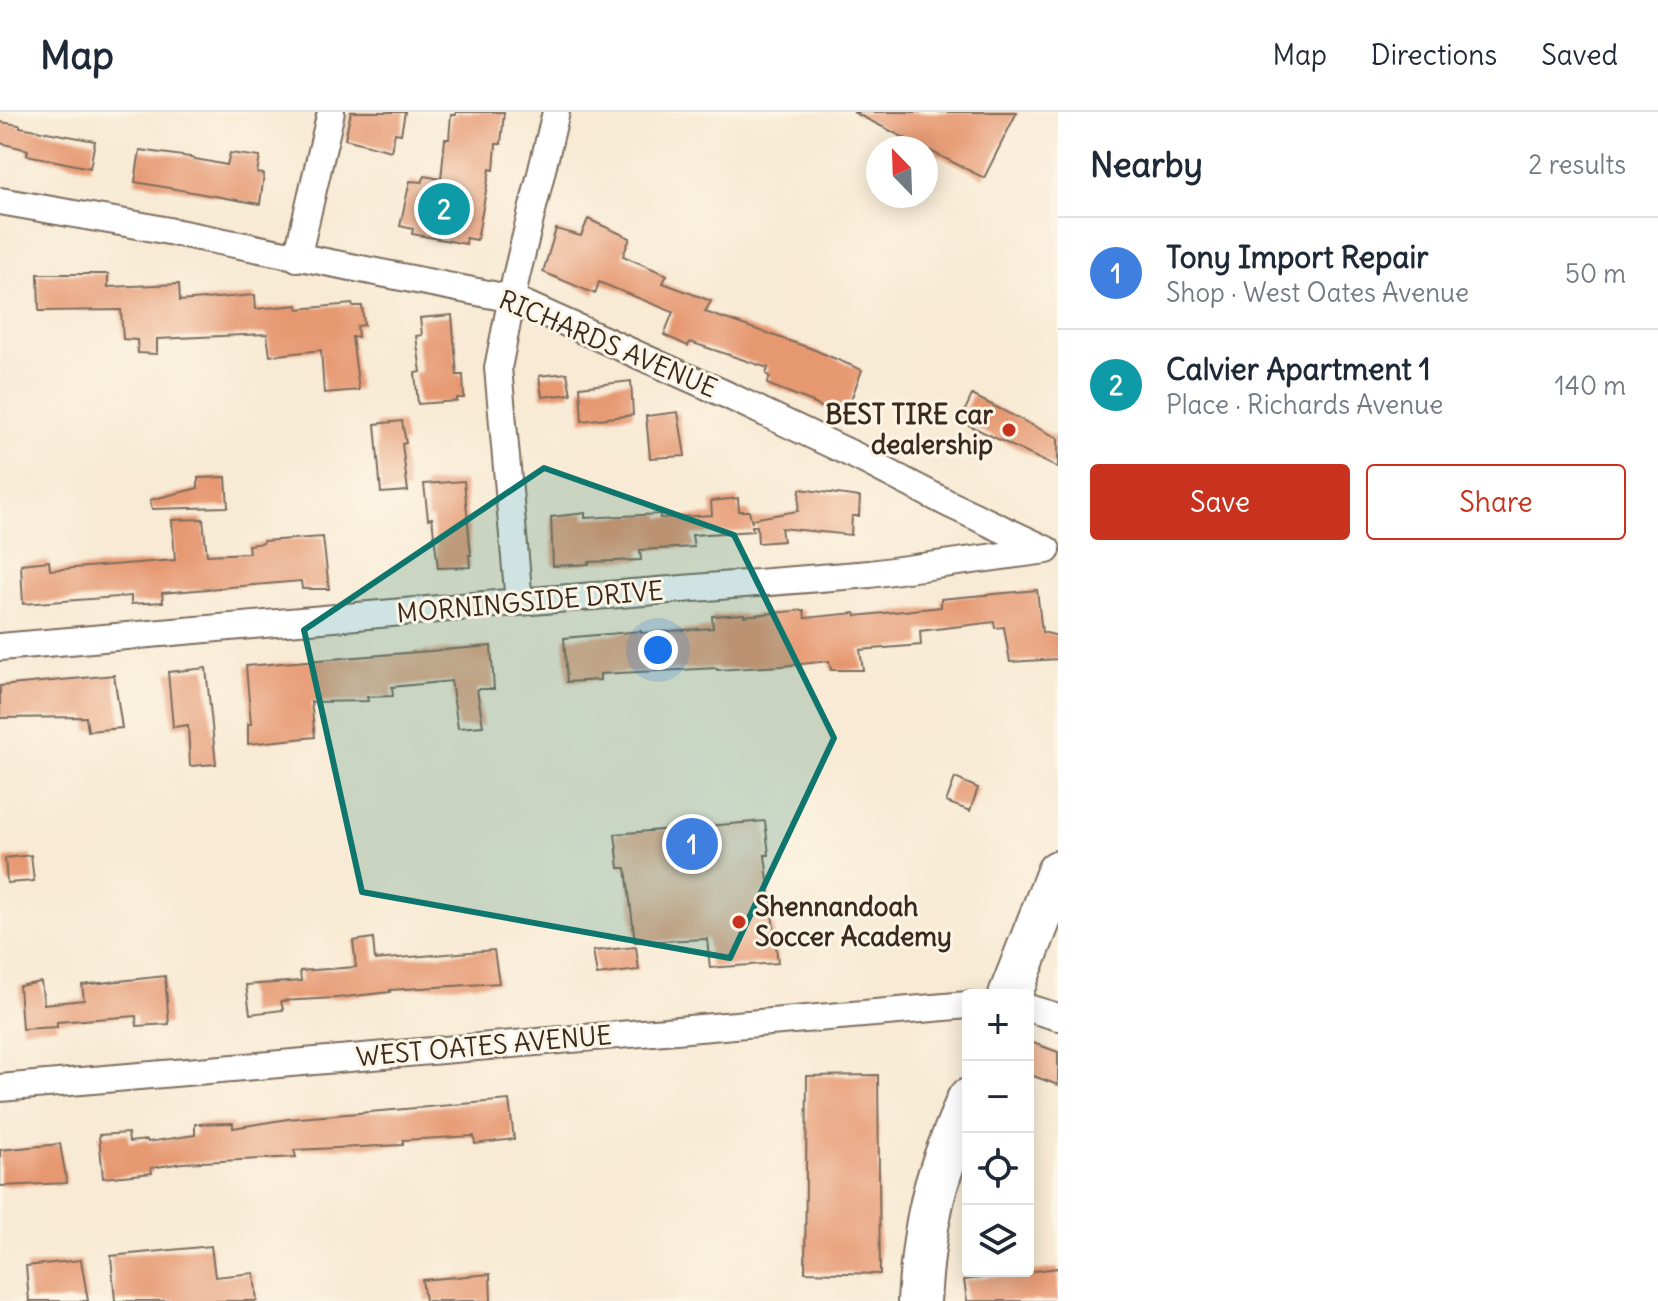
<!DOCTYPE html>
<meta charset="utf-8">
<style>
body{margin:0;font-family:Delius,sans-serif;background:#f2f2f3;color:#1f2937}
.controls{position:absolute;right:24px;bottom:24px;display:grid;overflow:hidden;border-radius:8px;box-shadow:0 4px 20px #0003}
.controls button{width:72px;height:72px;display:grid;place-items:center;padding:0;border:0;border-bottom:2px solid #e0e1e3;background:#fff;color:#1f2937;font:40px sans-serif}
.compass{position:absolute;left:866px;top:24px;width:72px;height:72px;border-radius:50%;background:#fff;box-shadow:0 4px 20px #0003;rotate:337deg}
.you{position:absolute;left:658px;top:538px;width:28px;height:28px;margin:-20px;border:6px solid #fff;border-radius:50%;background:#1a73e8;box-shadow:0 0 0 12px #1a73e833}
.badge{display:grid;place-items:center;width:52px;height:52px;border-radius:50%;background:#c8321e;color:#fff;font-size:26px;font-weight:700}
.pin{position:absolute;translate:-50% -50%;border:4px solid #fff;box-shadow:0 2px 8px #0006}
.list{margin:0;padding:0;list-style:none}
h2{display:flex;justify-content:space-between;align-items:center;height:104px;margin:0;padding:0 32px;font-size:34px}
h2 small{font-size:26px;font-weight:400;color:#747a83}
.list li{display:grid;grid-template-columns:52px 1fr auto;gap:24px;align-items:center;box-sizing:border-box;height:112px;padding:0 32px;border-top:2px solid #e0e1e3}
.list b{display:block;font-size:30px;white-space:nowrap}
.list p{margin:0;font-size:26px;white-space:nowrap;color:#747a83}
.list em{font-size:26px;font-style:normal;color:#747a83}
.actions{display:flex;gap:16px;padding:24px 32px}
.actions a{flex:1;padding:18px 0;border:2px solid #c8321e;border-radius:8px;text-align:center;font-size:28px;color:#c8321e}
.actions .main{background:#c8321e;color:#fff}
.icon{flex:none;width:44px;height:44px;fill:none;stroke:currentColor;stroke-width:2;stroke-linecap:round;stroke-linejoin:round}
.map{position:relative;flex:none;width:1058px;height:1189px;overflow:hidden}
header{display:flex;align-items:center;gap:48px;box-sizing:border-box;height:112px;padding:0 40px;background:#fff;border-bottom:2px solid #e0e1e3}
header strong{font-size:38px}
nav{display:flex;gap:44px;margin-inline-start:auto;font-size:28px}
main{display:flex}
aside{flex:1;background:#fff}
.map>svg:first-child{display:block}
</style>
<header>
<strong>Map</strong>
<nav><a>Map</a><a>Directions</a><a>Saved</a></nav>
</header>
<main>
<div class="map">
<svg width="1058" height="1189" viewBox="0 0 1058 1189">
<rect width="100%" height="100%" fill="#fcf5e5"/>
<filter id="ink" filterUnits="userSpaceOnUse"><feTurbulence type="fractalNoise" baseFrequency=".0125" numOctaves="2"/><feDisplacementMap in="SourceGraphic" scale="16" xChannelSelector="R" yChannelSelector="G"/><feConvolveMatrix kernelMatrix="1 2 1 2 8 2 1 2 1" color-interpolation-filters="sRGB"/></filter>
<filter id="wash" filterUnits="userSpaceOnUse"><feTurbulence type="fractalNoise" baseFrequency=".006" numOctaves="4" result="noise"/><feDisplacementMap in="SourceGraphic" scale="32" xChannelSelector="R" yChannelSelector="G"/><feGaussianBlur stdDeviation="1.8" result="paint"/><feColorMatrix in="noise" values="0 0 0 0 0 0 0 0 0 0 0 0 0 0 0 0 0 1.4 0 .05"/><feComposite in="paint" operator="in"/></filter>
<g filter="url(#wash)">
<rect width="100%" height="100%" fill="#f8ead4"/>
<g id="blocks">
<path fill="#e69871" d="M351 0H405L401 22 395 21 391 39 345 27Z
M456 0H504L501 32H496L494 58 490 57 477 128 466 126V132L412 122 413 117 400 114 410 69 422 70 425 64 441 67 445 27H449L451 3H456Z
M853 0H1017L984 66Z
M0 10 20 13V15L95 29 90 56 27 43 28 38 0 31Z
M140 38 190 45V46L227 53 230 41 260 45 257 61 264 62 260 92 135 70Z
M588 107 630 126 623 144 667 163 663 171 711 189 705 200 810 236 862 258 844 306 813 291V290L767 272 770 265 766 262 768 256 690 230 688 234 664 223 673 200 599 170 595 182 543 160 556 117 581 124Z
M38 162H108V175L179 172 180 189 255 183 256 197 298 193V197L352 192 353 194H362L364 213 357 214 358 225H352L359 278 324 281 321 238 270 244 267 222 157 227V242L138 241 137 228 123 227 121 198 39 199Z
M452 203 457 263H463L464 286H457V289L418 292 415 261 421 260 416 224 422 223 420 206Z
M567 261 571 282 542 285 539 264Z
M631 269 633 303 582 309 580 275Z
M972 283 1058 326V356L960 309Z
M678 300 685 344 650 346 646 304Z
M402 309 406 331 402 332 408 379 381 381 375 312Z
M226 365 228 395 152 397 150 388 198 376V366Z
M464 369 471 443H469L470 455 438 456 432 406 428 407 424 372Z
M800 377 860 385 859 404H852L851 423 781 416 783 429 758 431 757 414H752L753 419 692 423 694 435 640 438 641 448 588 450 589 452 553 454 551 405 585 401V406L660 402V406L712 403 711 389 738 386 739 399H749L752 411V407L798 399Z
M203 407 207 443 249 441 248 433 263 431V429L323 425 329 477H302L301 469 162 481 163 490 131 492V484L23 492 21 452 49 449 50 458 175 448 172 408Z
M1037 478 1042 520 1058 524V547L1010 550 1004 515 995 516 994 510 920 519 921 533 860 538 863 558H831L829 549 782 554 717 558V556L600 562V568L567 570 564 526 641 519V521L713 516 712 504 744 502V504L804 498 805 506 855 501 856 504 941 495V487Z
M491 534 494 577H477L483 614 458 616 451 569 392 575 393 584 367 585 368 589 311 590 315 625 248 632V612H251L246 554Z
M206 556 216 652 190 654 188 613 173 615 168 560Z
M114 563 122 616 88 619 86 605 0 606V574Z
M955 666 978 676 970 699 946 690Z
M765 709 769 743H765L778 851 710 856 707 827 635 830 626 756H619L615 722Z
M31 743 34 769 7 771 5 746Z
M373 826 375 848 494 838 499 871 390 878V880L336 886 281 889 283 898 250 902 246 873 301 869 300 859 356 855 353 829Z
M636 835 639 858 597 863 593 839Z
M165 864 169 912 137 914 136 904 57 910V915L22 917 19 874 41 870 44 892 84 888 82 873Z
M1028 929 1058 940V973L1028 962Z
M878 963 880 1162 805 1160 807 964Z
M509 988 514 1027 475 1032 474 1024 403 1028V1033L294 1038 296 1045 182 1051 151 1056 152 1061 103 1066 99 1023 128 1021 129 1030 147 1028 148 1030 195 1023V1012L233 1011V1016L288 1007Z
M60 1032 67 1071 0 1074V1038Z
M211 1134 215 1165 254 1161 257 1189H115L111 1144Z
M81 1148 88 1189H29L26 1154Z
M1058 1156V1189H967L964 1168Z
M490 1162 491 1189H425L422 1168Z"/>
</g>
</g>
<g filter="url(#ink)">
<use href="#blocks" fill-opacity="0" stroke="#7d6d5e" stroke-width="2"/>
<g fill="none" stroke-linecap="round" stroke-linejoin="round">
<g stroke="#7d6d5e" stroke-width="30">
<path id="minor" d="M0 89 143 114 513 187 725 282 860 346 949 392 1045 437
M297 146 331 0
M519 490 498 256 516 165 556 0
M0 535 519 490 870 462 1047 438
M1028 896 1058 905
M0 976 968 893"/>
</g>
<g stroke="#7d6d5e" stroke-width="46">
<path id="primary" d="M1010 883 1058 760
M919 1189C921 1158 924 1126 931 1095 938 1059 954 1023 968 988"/>
</g>
<use href="#minor" stroke="#fff" stroke-width="26"/>
<use href="#primary" stroke="#fff" stroke-width="42"/>
</g>
</g>
<path fill="#0f766e" fill-opacity="0.2" stroke="#0f766e" stroke-width="6" stroke-linejoin="round" d="M544 356 734 423 834 626 730 846 362 780 304 518Z"/>
<g fill="#c8321e" stroke="#fcf5e5" stroke-width="3">
<circle cx="1009" cy="318" r="8"/>
<circle cx="739" cy="810" r="8"/>
</g>
<g text-anchor="middle" stroke-width="6" stroke-linejoin="round" paint-order="stroke">
<g font-size="26" fill="#3b2a1e" stroke="#fcf5e5">
<text transform="translate(608 232) rotate(23)" y="9">RICHARDS AVENUE</text>
<text transform="translate(530 490) rotate(-5)" y="9">MORNINGSIDE DRIVE</text>
<text transform="translate(484 934) rotate(-5)" y="9">WEST OATES AVENUE</text>
</g>
<g font-size="26" font-weight="bold" fill="#3b2a1e" stroke="#fcf5e5" text-anchor="end">
<text x="993" y="312">BEST TIRE car<tspan x="993" dy="30">dealership</tspan></text>
<text x="755" y="804" text-anchor="start">Shennandoah<tspan x="755" dy="30">Soccer Academy</tspan></text>
</g>
</g>
</svg>
<div class="controls">
<button>+</button>
<button>−</button>
<button><svg class="icon" aria-label="locate" viewBox="0 0 24 24"><circle cx="12" cy="12" r="6"/><path d="M12 2v4M12 18v4M2 12h4M18 12h4"/></svg></button>
<button><svg class="icon" aria-label="layers" viewBox="0 0 24 24"><path d="M12 4l9 5-9 5-9-5zM3 14l9 5 9-5"/></svg></button>
</div>
<svg class="compass" viewBox="-18 -18 36 36"><path d="M0-13l5 13h-10z" fill="#e53935"/><path d="M0 13l5-13h-10z" fill="#747a83"/></svg>
<div class="you"></div>
<div class="pin badge" style="left:692px;top:732px;background:#3f7fe0">1</div>
<div class="pin badge" style="left:444px;top:97px;background:#0f9aa8">2</div>
</div>
<aside>
<h2>Nearby<small>2 results</small></h2>
<ul class="list">
<li><span class="badge" style="background:#3f7fe0">1</span><div><b>Tony Import Repair</b><p>Shop · West Oates Avenue</p></div><em>50 m</em></li>
<li><span class="badge" style="background:#0f9aa8">2</span><div><b>Calvier Apartment 1</b><p>Place · Richards Avenue</p></div><em>140 m</em></li>
</ul>
<div class="actions"><a class="main">Save</a><a>Share</a></div>
</aside>
</main>
